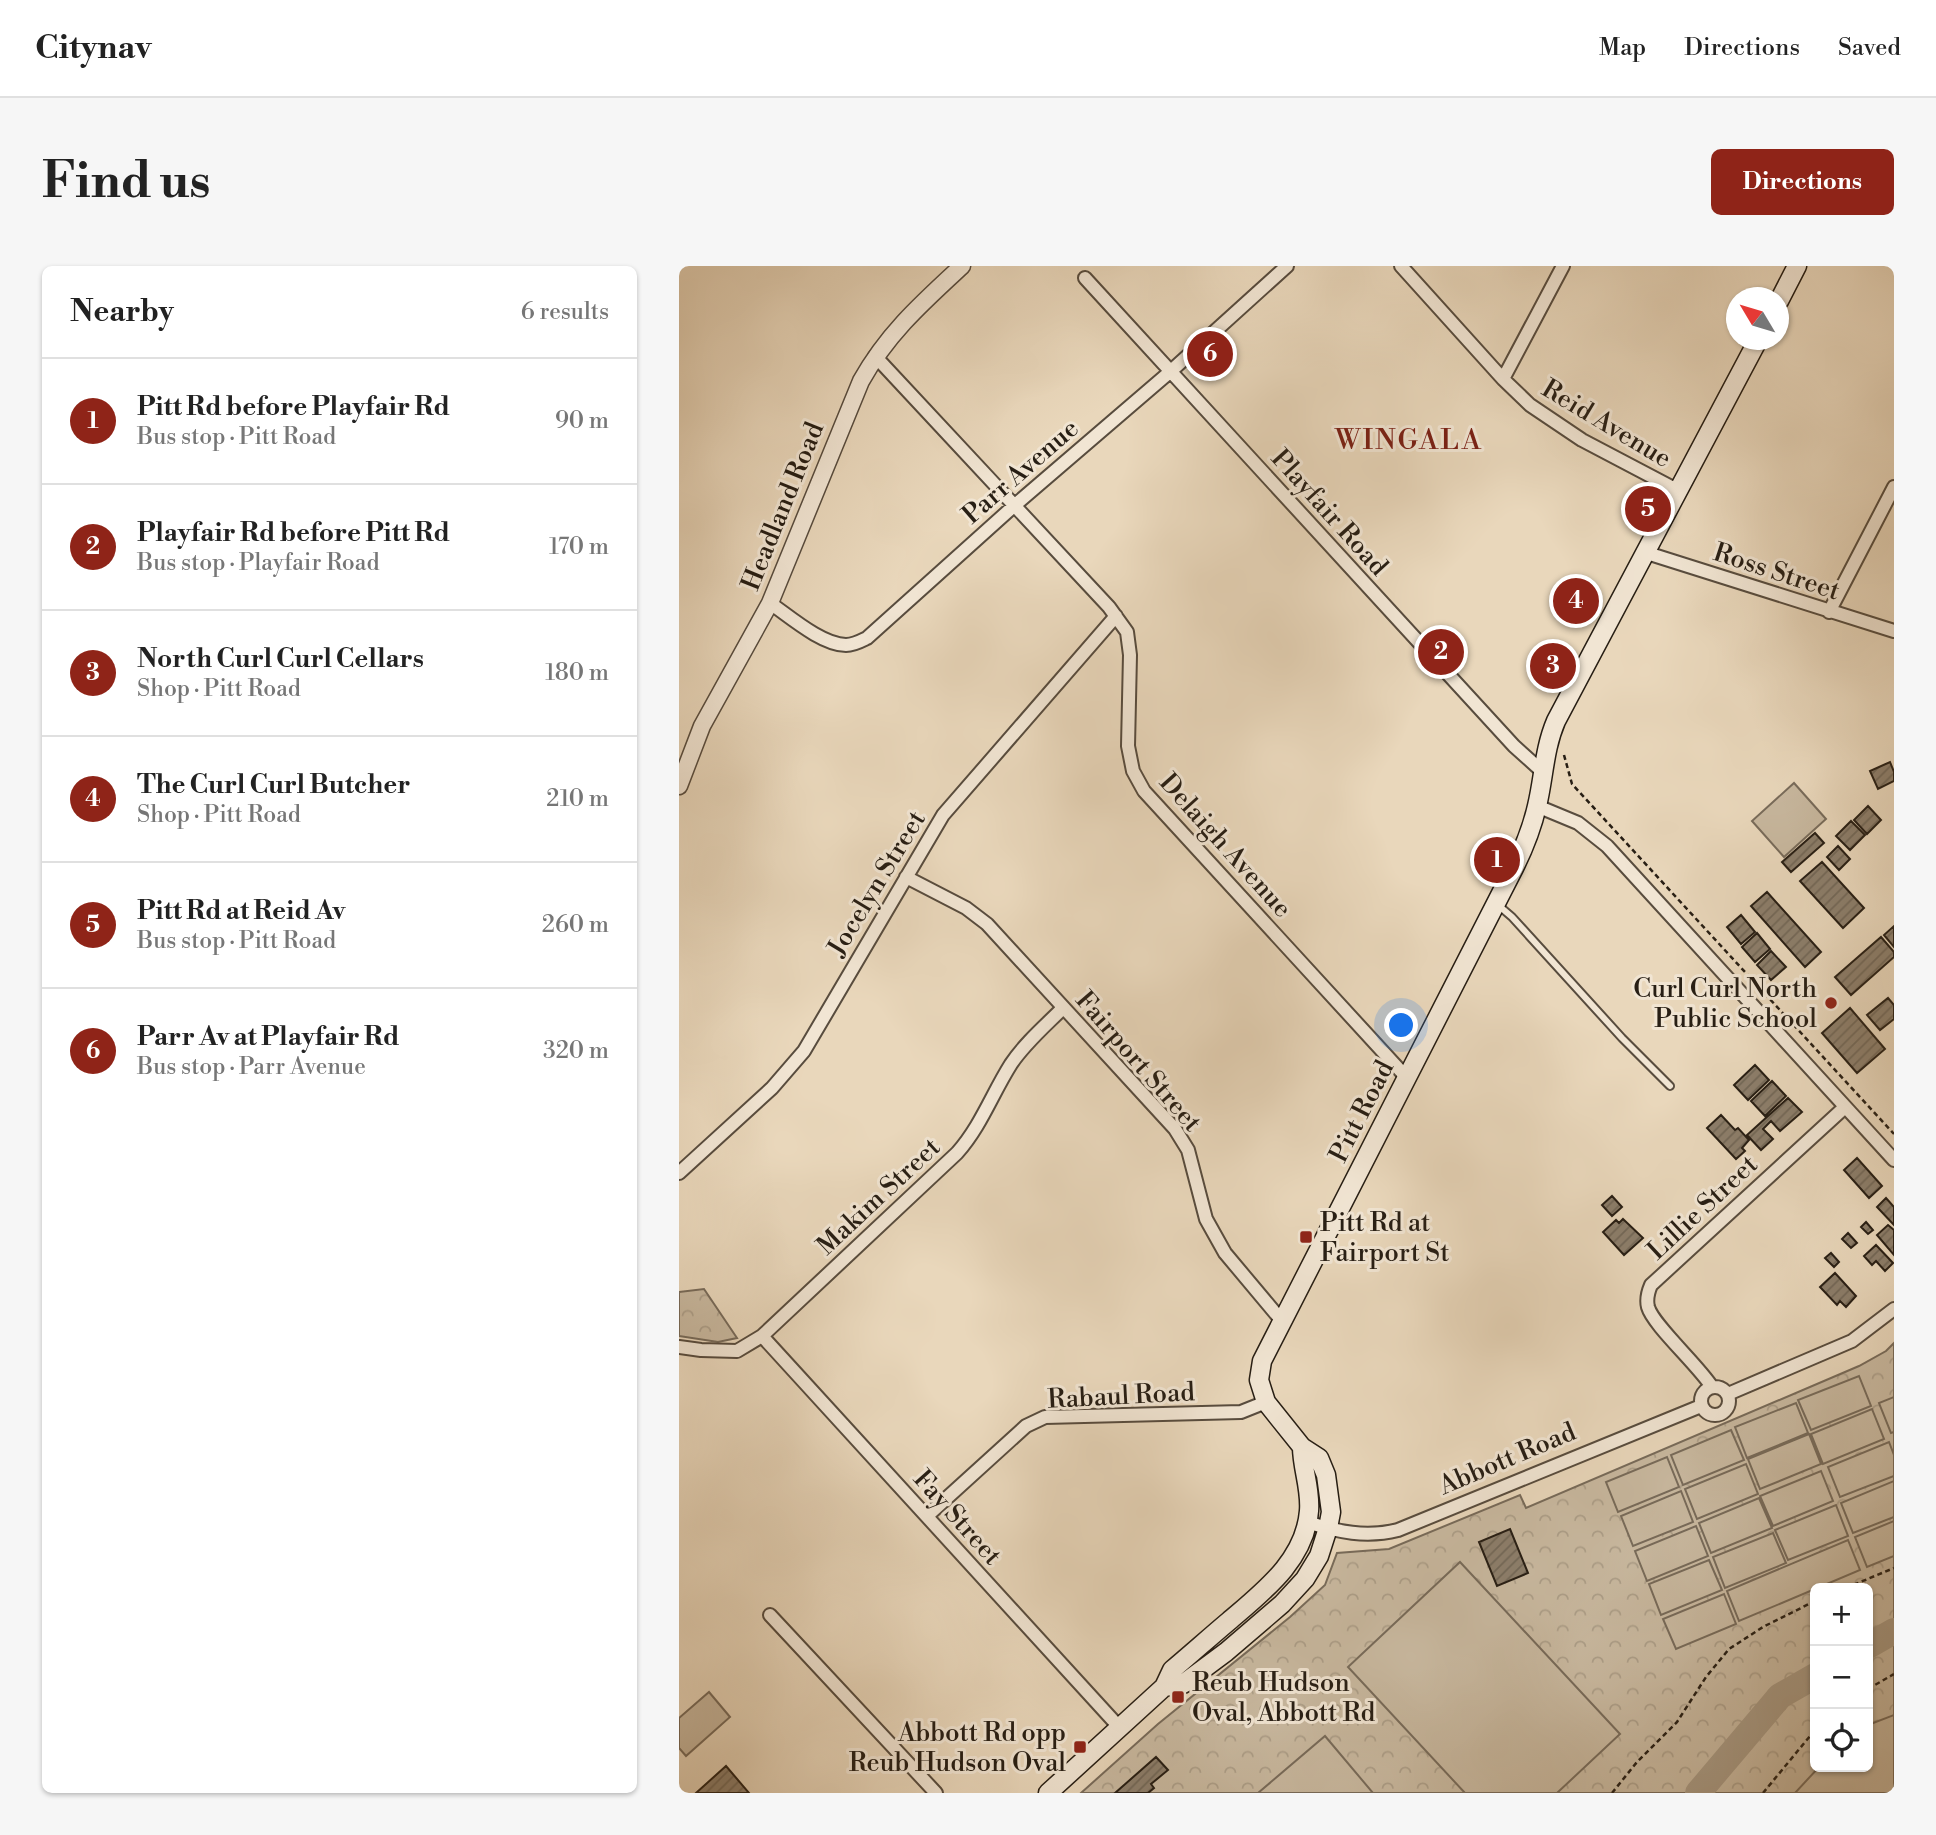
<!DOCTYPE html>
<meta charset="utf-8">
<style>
body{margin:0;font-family:"Libre Bodoni",serif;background:#f6f6f6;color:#222}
.controls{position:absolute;right:21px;bottom:21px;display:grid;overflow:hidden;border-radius:10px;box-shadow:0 2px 5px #0004}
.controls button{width:63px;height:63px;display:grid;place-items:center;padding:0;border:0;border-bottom:2px solid #e0e0e0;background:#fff;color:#222;font:35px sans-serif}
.compass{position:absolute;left:1047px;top:21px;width:63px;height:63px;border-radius:50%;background:#fff;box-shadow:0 2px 5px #0004;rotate:308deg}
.you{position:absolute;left:723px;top:760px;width:24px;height:24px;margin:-18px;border:5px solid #fff;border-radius:50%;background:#1a73e8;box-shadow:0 0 0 10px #1a73e833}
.badge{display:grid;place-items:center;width:46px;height:46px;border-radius:50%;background:#8f2418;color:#fff;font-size:23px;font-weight:700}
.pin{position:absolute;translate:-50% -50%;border:4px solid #fff;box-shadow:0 2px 7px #0006}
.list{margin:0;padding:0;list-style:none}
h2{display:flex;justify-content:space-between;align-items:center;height:91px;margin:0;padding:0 28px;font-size:30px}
h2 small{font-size:23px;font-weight:400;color:#767676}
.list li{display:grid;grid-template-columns:46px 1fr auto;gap:21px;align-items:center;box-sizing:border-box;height:126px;padding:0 28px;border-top:2px solid #e0e0e0}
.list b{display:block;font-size:26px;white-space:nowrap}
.list p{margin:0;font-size:23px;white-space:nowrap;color:#767676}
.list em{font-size:23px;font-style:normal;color:#767676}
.icon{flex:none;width:38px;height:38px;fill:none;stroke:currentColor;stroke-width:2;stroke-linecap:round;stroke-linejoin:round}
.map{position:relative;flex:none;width:1215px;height:1527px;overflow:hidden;border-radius:10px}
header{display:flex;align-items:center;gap:42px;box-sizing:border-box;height:98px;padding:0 35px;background:#fff;border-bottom:2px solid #e0e0e0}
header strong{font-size:33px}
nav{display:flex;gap:38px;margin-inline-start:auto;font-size:24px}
.intro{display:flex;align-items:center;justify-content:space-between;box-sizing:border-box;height:168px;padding:0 42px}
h1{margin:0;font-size:49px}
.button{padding:18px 32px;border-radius:10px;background:#8f2418;color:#fff;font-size:24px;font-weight:700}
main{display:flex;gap:42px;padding:0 42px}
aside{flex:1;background:#fff;border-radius:10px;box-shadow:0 2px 5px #0004}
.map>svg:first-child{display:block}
</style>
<header>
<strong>Citynav</strong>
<nav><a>Map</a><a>Directions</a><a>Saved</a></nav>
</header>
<div class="intro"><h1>Find us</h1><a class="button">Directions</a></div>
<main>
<aside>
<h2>Nearby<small>6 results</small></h2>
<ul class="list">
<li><span class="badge">1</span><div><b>Pitt Rd before Playfair Rd</b><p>Bus stop · Pitt Road</p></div><em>90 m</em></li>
<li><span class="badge">2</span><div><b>Playfair Rd before Pitt Rd</b><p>Bus stop · Playfair Road</p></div><em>170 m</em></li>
<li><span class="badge">3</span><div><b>North Curl Curl Cellars</b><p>Shop · Pitt Road</p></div><em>180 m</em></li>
<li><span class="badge">4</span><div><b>The Curl Curl Butcher</b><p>Shop · Pitt Road</p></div><em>210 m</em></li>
<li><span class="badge">5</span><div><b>Pitt Rd at Reid Av</b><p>Bus stop · Pitt Road</p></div><em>260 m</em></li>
<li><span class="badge">6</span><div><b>Parr Av at Playfair Rd</b><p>Bus stop · Parr Avenue</p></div><em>320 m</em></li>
</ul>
</aside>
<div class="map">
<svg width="1215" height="1527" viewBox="0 0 1215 1527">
<defs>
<pattern id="park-crowns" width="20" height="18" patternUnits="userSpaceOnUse" patternTransform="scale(1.75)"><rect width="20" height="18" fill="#c8b89f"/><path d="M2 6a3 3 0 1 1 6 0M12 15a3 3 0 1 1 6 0" fill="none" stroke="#ac9e88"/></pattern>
<pattern id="building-hatch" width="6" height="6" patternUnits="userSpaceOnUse" patternTransform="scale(1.75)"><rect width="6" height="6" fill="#8c7e6b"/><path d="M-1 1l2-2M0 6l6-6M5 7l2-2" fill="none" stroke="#726757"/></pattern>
</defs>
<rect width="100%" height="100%" fill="#e9d7bb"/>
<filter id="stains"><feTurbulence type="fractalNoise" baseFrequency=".00286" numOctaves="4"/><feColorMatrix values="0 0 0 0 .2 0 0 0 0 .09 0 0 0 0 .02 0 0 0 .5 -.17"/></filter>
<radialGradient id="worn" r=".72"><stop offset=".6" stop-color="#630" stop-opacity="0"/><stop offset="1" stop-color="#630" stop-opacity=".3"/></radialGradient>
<path fill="url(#park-crowns)" stroke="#786b5a" stroke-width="2" fill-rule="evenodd" d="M25 1023 58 1072 39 1076 0 1070V1026Z
M1215 1077V1527H402L479 1458 611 1351 646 1319 658 1287 710 1283 841 1229 847 1242 1180 1100 1207 1085ZM1136 1322H1189V1501H1136Z"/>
<path fill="#c8b89f" stroke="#786b5a" stroke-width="2" d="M1115 517 1147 553 1105 591 1073 555Z
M1180 1110 1192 1140 1132 1164 1119 1134Z
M1215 1131V1166L1212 1167 1200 1137Z
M1117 1137 1129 1167 1068 1192 1056 1161Z
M1193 1143 1205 1173 1144 1198 1132 1168Z
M1052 1164 1065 1194 1004 1219 992 1189Z
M1130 1168 1142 1198 1081 1223 1069 1193Z
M1210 1176 1215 1189V1210L1161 1231 1149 1201Z
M988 1191 1000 1221 939 1246 927 1216Z
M1067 1198 1079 1228 1018 1253 1006 1223Z
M1142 1205 1154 1235 1094 1260 1081 1230Z
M1215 1215V1251L1174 1267 1162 1237Z
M1002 1225 1014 1256 954 1280 942 1250Z
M1080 1232 1093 1262 1032 1287 1020 1257Z
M1157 1239 1169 1270 1109 1294 1096 1264Z
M1215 1255V1290L1188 1301 1176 1271Z
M1017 1260 1029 1290 968 1315 956 1285Z
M1094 1267 1107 1297 1046 1322 1034 1291Z
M1169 1274 1181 1304 1060 1355 1048 1325Z
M1030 1294 1043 1324 982 1349 970 1318Z
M781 1296 941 1468 878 1527H786L669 1401Z
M1045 1328 1057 1358 997 1383 984 1353Z
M30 1426 51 1451 7 1490 0 1482V1452Z
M1215 1449V1527H1116L1140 1501H1189V1459Z
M646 1470 694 1527H579Z"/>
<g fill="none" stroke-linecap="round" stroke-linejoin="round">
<path stroke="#a79882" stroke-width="26" d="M1189 1380 1215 1365
M1019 1527 1101 1430 1136 1410"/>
</g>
<path fill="url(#building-hatch)" stroke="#271e14" stroke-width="2" d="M1211 496 1215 506V515L1199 523 1191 505Z
M1189 540 1202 554 1188 568 1175 554Z
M1172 555 1186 569 1171 584 1157 570Z
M1136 567 1145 577 1112 606 1103 596Z
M1159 580 1171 593 1160 604 1148 591Z
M1143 596 1185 642 1164 662 1121 615Z
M1088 626 1142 686 1126 701 1072 640Z
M1062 649 1076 666 1062 678 1048 661Z
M1215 660V681L1205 669Z
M1078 667 1091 683 1076 696 1063 681Z
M1202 671 1215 686V691L1172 729 1156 711Z
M1092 685 1107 701 1092 714 1078 699Z
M1209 732 1215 739V753L1201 764 1188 749Z
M1171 742 1206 783 1178 807 1143 767Z
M1076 799 1090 814 1069 834 1055 819Z
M1093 815 1107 830 1086 850 1072 835Z
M1109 832 1123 846 1101 865 1092 855 1084 863 1094 873 1082 884 1068 869Z
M1042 849 1056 864 1059 862 1070 874 1063 882 1066 885 1057 893 1028 862Z
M1178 892 1203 920 1190 932 1165 904Z
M933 930 943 941 933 950 923 939Z
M1207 932 1215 941V959L1198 941Z
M944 953 964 972 945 989 924 966 937 954 940 957Z
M1187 956 1194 964 1189 968 1182 961Z
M1209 959 1215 964V989L1198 969Z
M1169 967 1178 977 1172 982 1163 973Z
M1197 979 1214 997 1206 1005 1197 995 1193 999 1185 990Z
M1152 987 1160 996 1155 1001 1146 992Z
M1156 1007 1177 1030 1167 1041 1161 1035 1158 1039 1141 1021Z
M831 1263 849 1307 818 1320 800 1276Z
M477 1491 489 1504 472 1518 475 1522 469 1527H436Z
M47 1500 70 1527H17Z"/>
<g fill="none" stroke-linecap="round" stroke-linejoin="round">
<g stroke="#584c3e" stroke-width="10">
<path id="service" d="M819 639 833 651 943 772 991 820"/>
</g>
<g stroke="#584c3e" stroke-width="16">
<path id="minor" d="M722 0 824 113 851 139 903 174 1000 225
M406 12 835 480 865 507
M196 90 430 341 448 366 451 389 449 480 454 505 465 525 728 812
M824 113 884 0
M968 287 1215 365
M91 337C110 350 143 379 167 379 175 379 182 375 188 372L336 239 492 105 608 0
M1150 346 1215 221
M858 540 899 557 928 580 1215 894
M227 611 287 642 308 658 496 863 509 884 527 953 546 987 603 1055
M0 907 93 822 125 785 264 549 437 350
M83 1070 441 1462
M0 1081 22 1084 58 1085 83 1070 278 887C302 860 313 828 332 798 346 777 366 760 384 742
M1022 1135a14 14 0 1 1 28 0a14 14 0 1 1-28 0Z
M1033 1121C1019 1099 974 1059 969 1041 967 1033 969 1026 972 1019L1166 841
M1049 1128 1173 1075 1215 1043
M248 1250 347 1160 366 1151 562 1146 587 1136
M628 1256C659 1266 687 1272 719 1264L1022 1140
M91 1349 257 1527"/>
</g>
<g stroke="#584c3e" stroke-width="19">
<path id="tertiary" d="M0 520 23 460 91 337 182 115C209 67 243 37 283 0"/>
</g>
<g stroke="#271e14" stroke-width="21">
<path id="secondary" d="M1100 35 1118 0
M485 1421 504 1418 547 1386 603 1338 626 1313 640 1290 649 1262 652 1246 647 1209 640 1192 623 1181 587 1136 580 1114 583 1095 835 602C845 582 853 562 858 540 865 511 865 483 877 455L1079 74
M369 1527 485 1421 493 1404C512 1388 531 1371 550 1355 585 1325 626 1294 630 1245 632 1223 623 1202 623 1181"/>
</g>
<path stroke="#271e14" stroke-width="2.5" stroke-dasharray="5 3.5" stroke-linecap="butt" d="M885 489 893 518 1215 868
M1167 1322 1215 1302
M1189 1423 1215 1408
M933 1527 958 1496 998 1456 1027 1411 1050 1383 1084 1361 1136 1335
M1084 1527 1136 1464"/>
<use href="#service" stroke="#f1e5d3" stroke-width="6"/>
<use href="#minor" stroke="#f1e5d3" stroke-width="12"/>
<use href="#tertiary" stroke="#f1e5d3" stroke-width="16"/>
<use href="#secondary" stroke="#f1e5d3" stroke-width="18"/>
</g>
<g fill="#8f2418" stroke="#f1e5d3" stroke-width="2.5">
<circle cx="1152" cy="737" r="7"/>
<rect x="620" y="964" width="14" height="14" rx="3.5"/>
<rect x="492" y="1424" width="14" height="14" rx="3.5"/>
<rect x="394" y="1474" width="14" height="14" rx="3.5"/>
</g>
<g text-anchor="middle" stroke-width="6" stroke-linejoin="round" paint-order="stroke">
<g font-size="26" fill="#271e14" stroke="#f1e5d3">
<text transform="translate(928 157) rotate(31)" y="9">Reid Avenue</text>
<text transform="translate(341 205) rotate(-41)" y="9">Parr Avenue</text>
<text transform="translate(103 240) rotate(-68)" y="9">Headland Road</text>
<text transform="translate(651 246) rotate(48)" y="9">Playfair Road</text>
<text transform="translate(1098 305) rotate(18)" y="9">Ross Street</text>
<text transform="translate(547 579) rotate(48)" y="9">Delaigh Avenue</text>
<text transform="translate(197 617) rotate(-59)" y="9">Jocelyn Street</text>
<text transform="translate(460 795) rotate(49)" y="9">Fairport Street</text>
<text transform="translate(682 845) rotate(-63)" y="9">Pitt Road</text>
<text transform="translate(199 930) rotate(-43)" y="9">Makim Street</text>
<text transform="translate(1023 941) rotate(-43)" y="9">Lillie Street</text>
<text transform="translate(442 1129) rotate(-3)" y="9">Rabaul Road</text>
<text transform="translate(828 1192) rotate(-23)" y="9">Abbott Road</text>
<text transform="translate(279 1251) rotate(48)" y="9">Fay Street</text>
</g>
<g font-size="26" fill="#271e14" stroke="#f1e5d3" text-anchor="end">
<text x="1138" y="731">Curl Curl North<tspan x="1138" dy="30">Public School</tspan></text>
<text x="641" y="965" text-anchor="start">Pitt Rd at<tspan x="641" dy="30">Fairport St</tspan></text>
<text x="513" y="1425" text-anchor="start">Reub Hudson<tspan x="513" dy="30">Oval, Abbott Rd</tspan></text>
<text x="387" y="1475">Abbott Rd opp<tspan x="387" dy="30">Reub Hudson Oval</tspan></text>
</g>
<g font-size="28" letter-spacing="2" fill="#7a1f14" stroke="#f1e5d3">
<text x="730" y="183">WINGALA</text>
</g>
</g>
<rect width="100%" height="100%" filter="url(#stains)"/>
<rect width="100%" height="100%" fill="url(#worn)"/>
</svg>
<div class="controls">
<button>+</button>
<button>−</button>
<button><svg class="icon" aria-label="locate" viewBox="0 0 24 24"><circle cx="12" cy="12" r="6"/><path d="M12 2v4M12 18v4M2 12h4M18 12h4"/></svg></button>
</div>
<svg class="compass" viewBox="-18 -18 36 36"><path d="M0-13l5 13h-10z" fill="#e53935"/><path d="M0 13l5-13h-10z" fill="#767676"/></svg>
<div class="you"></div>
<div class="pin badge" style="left:818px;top:594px">1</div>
<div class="pin badge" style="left:762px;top:386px">2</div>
<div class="pin badge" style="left:874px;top:400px">3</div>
<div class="pin badge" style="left:897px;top:335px">4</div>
<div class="pin badge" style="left:969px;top:243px">5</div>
<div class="pin badge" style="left:531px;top:88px">6</div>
</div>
</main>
